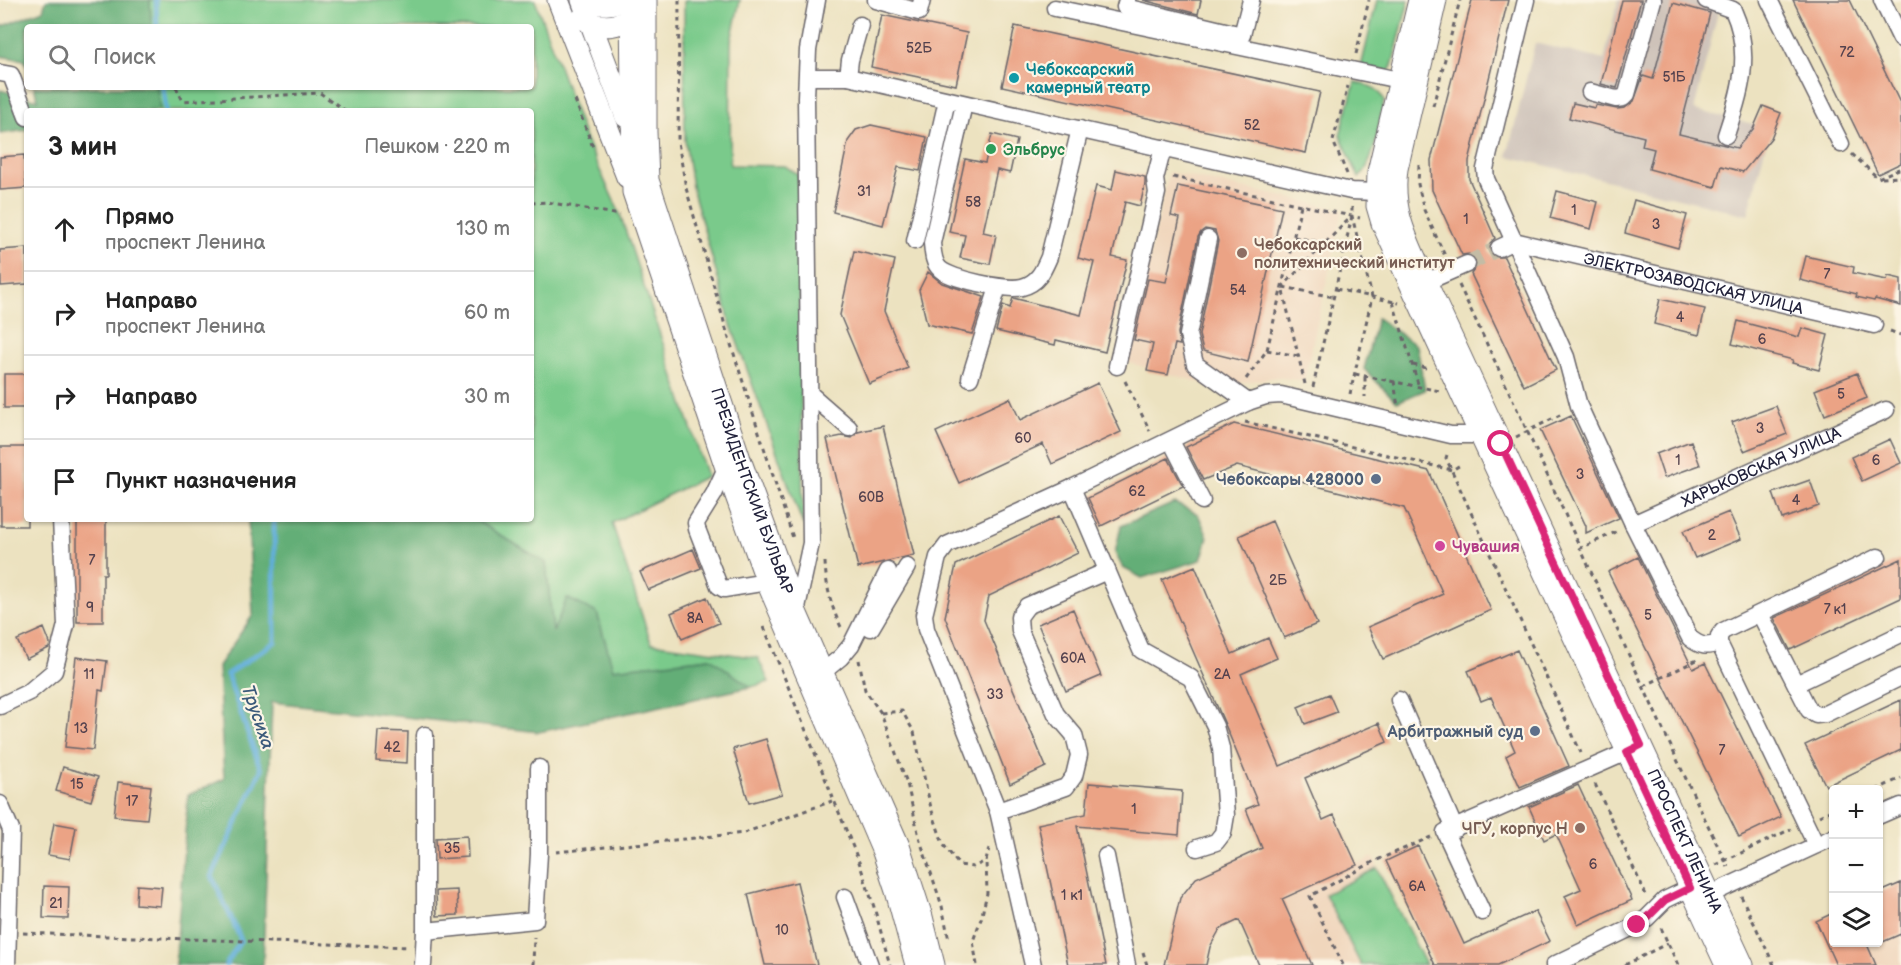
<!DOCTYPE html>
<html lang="ru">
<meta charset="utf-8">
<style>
body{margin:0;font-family:"Balsamiq Sans",sans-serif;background:#f6f6f6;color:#222}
.controls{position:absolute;right:18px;bottom:18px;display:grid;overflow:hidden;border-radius:6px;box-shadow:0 2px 4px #0004}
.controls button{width:54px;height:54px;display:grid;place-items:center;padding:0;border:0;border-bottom:2px solid #e0e0e0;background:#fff;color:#222;font:30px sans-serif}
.stop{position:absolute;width:18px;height:18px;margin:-14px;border:4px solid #db2777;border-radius:50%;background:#fff}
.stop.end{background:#db2777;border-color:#fff;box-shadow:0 2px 6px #0008}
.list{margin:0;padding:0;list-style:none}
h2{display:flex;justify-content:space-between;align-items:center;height:78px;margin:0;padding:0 24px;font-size:26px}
h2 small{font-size:20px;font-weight:400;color:#767676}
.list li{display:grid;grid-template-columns:39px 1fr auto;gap:18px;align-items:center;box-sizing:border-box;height:84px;padding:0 24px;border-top:2px solid #e0e0e0}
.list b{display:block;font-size:22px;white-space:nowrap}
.list p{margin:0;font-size:20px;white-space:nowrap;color:#767676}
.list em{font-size:20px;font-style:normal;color:#767676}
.icon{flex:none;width:33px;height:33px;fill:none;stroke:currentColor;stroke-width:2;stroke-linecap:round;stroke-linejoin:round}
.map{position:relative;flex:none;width:1901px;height:965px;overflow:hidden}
.search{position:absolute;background:#fff;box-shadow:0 2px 4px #0004;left:24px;top:24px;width:510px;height:66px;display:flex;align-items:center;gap:15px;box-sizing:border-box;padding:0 21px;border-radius:6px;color:#767676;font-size:22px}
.panel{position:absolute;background:#fff;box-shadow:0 2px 4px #0004;left:24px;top:108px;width:510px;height:414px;border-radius:6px}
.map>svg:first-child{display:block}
</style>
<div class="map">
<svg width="1901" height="965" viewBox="0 0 1901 965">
<rect width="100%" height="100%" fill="#fcf5e5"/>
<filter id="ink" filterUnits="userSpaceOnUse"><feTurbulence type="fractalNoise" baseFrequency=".0167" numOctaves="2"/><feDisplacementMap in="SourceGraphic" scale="12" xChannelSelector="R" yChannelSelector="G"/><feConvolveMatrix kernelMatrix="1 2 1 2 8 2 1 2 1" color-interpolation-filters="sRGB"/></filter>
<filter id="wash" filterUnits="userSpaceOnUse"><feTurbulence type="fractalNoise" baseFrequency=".008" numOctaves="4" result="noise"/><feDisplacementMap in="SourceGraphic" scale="24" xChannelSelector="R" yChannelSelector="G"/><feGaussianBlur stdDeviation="1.35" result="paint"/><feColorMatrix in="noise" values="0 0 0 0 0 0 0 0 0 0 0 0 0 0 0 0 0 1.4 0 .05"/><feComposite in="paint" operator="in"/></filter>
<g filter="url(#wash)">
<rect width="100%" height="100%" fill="#ece2c0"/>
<path fill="#f0d6bc" d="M1169 172 1343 210 1304 381 1277 377 1217 387 1126 362Z
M1373 857 1426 965H1259L1246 935 1273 923 1265 906Z
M1901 883V965H1829L1835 962 1816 921 1833 913 1834 942H1878L1879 893Z"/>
<path fill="#cec2b9" d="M1618 0H1721L1694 110 1770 128 1748 215 1507 156 1535 43 1604 60Z"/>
<path fill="#7aca8b" stroke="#4e7663" stroke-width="1.5" d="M150 0H535L585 138 620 214 707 476 612 523 651 643 758 658 769 682 751 687 710 658 613 669 597 613 553 633 546 563 474 519H531V111H160L157 87H531V27H151Z
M684 0H740L731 41 730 165 785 166 798 175 803 525 731 325 692 187 685 140Z
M1377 0H1409L1392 66 1389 71 1361 67Z
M1355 82C1369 86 1380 87 1384 101 1379 122 1375 163 1359 178L1340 135Z
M1377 868 1426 965H1361L1325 894Z"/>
<path fill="#63ae77" stroke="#426859" stroke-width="1.5" d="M46 0H150L151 27H27V67L24 60 0 56V27L43 10Z
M34 87H157L160 111H27V130L0 134V90L38 100Z
M1377 318 1417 346 1425 390 1397 402 1364 369Z
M1174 503 1198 514 1208 537 1201 560 1142 578 1123 568 1115 553 1121 526Z
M248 519H474L546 563 553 632 567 598 597 613 613 669 710 658 751 687 539 732 272 702 263 965H175L188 795 224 779 218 666 253 615Z"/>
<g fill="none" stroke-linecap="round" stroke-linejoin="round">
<path stroke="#61aeda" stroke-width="5" d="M156 0 157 27
M163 87 166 111
M226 965 241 940 212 876 261 770 227 674 275 642 274 519"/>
</g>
<g id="blocks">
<path fill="#eba385" d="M1143 0H1201L1198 14Z
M1472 0H1508L1469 161V179L1495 238 1490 243 1489 252 1494 257H1504L1556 370 1524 386 1471 274 1477 266 1476 259 1469 254 1462 255 1432 190 1431 160Z
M1622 0H1641L1617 88 1601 84Z
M1793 0H1850L1901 105V163L1878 174Z
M1673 3 1710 13 1679 134 1737 148 1753 129 1763 106 1781 113 1771 138 1743 172 1721 166 1715 187 1649 169 1654 149 1642 146 1644 137 1569 118 1573 103 1595 108 1596 105 1617 109 1625 108 1634 101 1643 76 1653 79Z
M882 15 967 33 956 85 871 67Z
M1015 26 1320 92 1306 153 1002 86Z
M871 125 927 137 920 171 898 167 883 225 833 212 848 141 856 130Z
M992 134 1017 140 1010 173 997 170 983 232 996 235 990 264 960 258 965 235 949 232 965 159 985 163Z
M24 155 26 188 0 190V157Z
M1116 170 1145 177V184L1140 206 1125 202 1112 257 1127 260 1105 352 1056 340 1055 345 996 331 1003 305 1010 308 1013 298 1081 315 1094 262 1078 258 1096 186 1112 190Z
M1178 186 1282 208 1248 362 1203 351 1199 335 1218 241 1215 231 1205 229 1201 232 1198 237 1178 333 1180 345 1175 344 1168 375 1147 371 1153 344 1134 340 1148 279 1166 282 1180 218 1171 216Z
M1557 191 1598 202 1591 229 1550 218Z
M1634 200 1687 215 1678 248 1625 233Z
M27 248V284L1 286 0 250Z
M854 251 895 260 884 311 908 368 869 384 840 315Z
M1806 256 1854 267 1853 273 1887 280 1888 276 1901 279V306L1875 299 1874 301 1856 297 1857 294 1800 280Z
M928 272 942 283 984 297 972 334 927 324 919 290Z
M1660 299 1705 309 1699 335 1654 324Z
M1738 321 1799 337 1802 328 1828 335 1819 370 1792 363 1793 360 1732 344Z
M1857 373 1867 398 1825 415 1815 390Z
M4 374H27V408H4Z
M1098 383 1121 432 1052 464 1043 444 959 483 936 432 1010 398 1020 420Z
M1776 406 1787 434 1744 451 1732 422Z
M1571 416 1619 518 1586 533V526L1540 430Z
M1234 424 1429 471 1491 610 1383 659 1368 627 1443 594 1404 508 1237 466 1203 480 1186 447Z
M883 426 914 555 858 568 827 439 842 436 852 438 858 432Z
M1890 439 1901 463 1862 481 1851 457Z
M1691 441 1700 465 1664 478 1656 454Z
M0 447H27V526H1Z
M1168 458 1183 486 1101 526 1088 498Z
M1810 480 1819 506 1782 519 1773 493Z
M1729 512 1741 539 1695 558 1683 531Z
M1059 516 1078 553 989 596 984 620 1046 767 1010 784 945 617 956 565Z
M77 519H106V574H103V622H77Z
M1272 521 1317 624 1284 638 1239 536Z
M693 549 701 568 648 590 640 572Z
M1638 557 1693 669 1705 663 1781 817 1739 837 1608 572Z
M1901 559V598L1790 650 1774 618Z
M1195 566 1232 654 1268 638 1277 658 1241 674 1280 766 1379 723 1387 742 1305 778 1323 820 1334 815 1357 865 1282 899 1312 965H1259L1239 920 1220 929 1210 947 1206 965H1164L1180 898 1196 878 1262 848 1246 809 1258 804 1224 722 1162 580Z
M707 597 719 623 682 639 671 613Z
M1073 609 1101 676 1066 691 1038 624Z
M44 628 50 643 49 648 26 659 17 640Z
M1517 650 1569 766 1520 787 1506 756 1515 751 1491 697 1481 701 1468 671Z
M76 657 107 661 103 691 99 690 93 750 65 747Z
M1329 694 1337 712 1305 724 1298 707Z
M1901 700V750L1826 786 1805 745Z
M378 731 408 732 407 763 376 761Z
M766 739 782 794 749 803 733 749Z
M63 767 98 777 91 801 56 791Z
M118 782 151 786 147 819 114 816Z
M1089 783 1182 791 1179 835 1077 826 1106 965H1068L1038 824 1086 814Z
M1578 785 1632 900 1578 925 1565 896 1581 889 1556 834 1544 840 1529 807Z
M54 823 76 827 70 859 48 855Z
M467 836 468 857 437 859 436 838Z
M1418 846 1464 944 1535 911 1550 941 1498 965H1435L1386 861Z
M797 882 817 965H765L748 894Z
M1901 883V934L1878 944V893Z
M137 885 162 887 160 906 136 904Z
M44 886 69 887 68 919 43 918Z
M457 890 458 915 437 916 436 891Z
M1833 913V942H1866L1876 965H1836L1816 921Z"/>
</g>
</g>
<g filter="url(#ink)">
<use href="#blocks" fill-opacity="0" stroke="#69656a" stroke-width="1.5"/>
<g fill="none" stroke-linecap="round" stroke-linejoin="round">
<path stroke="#c4bca5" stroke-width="16" stroke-dasharray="16 8" stroke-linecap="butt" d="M1467 264 1499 248"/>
<g stroke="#69656a" stroke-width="19">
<g id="minor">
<path d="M876 0 919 12 922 0"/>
<path d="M1127 0 1125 7 1242 35 1251 0"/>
<path d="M1526 0 1485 169 1486 179 1566 357 1579 406 1633 524 1690 638C1701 647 1706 647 1719 643"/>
<path d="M1706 0 1733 10C1753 54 1740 93 1726 135"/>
<path d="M1769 0 1841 144"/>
<path d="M1882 0 1901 39"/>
<path d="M1055 8 1399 80"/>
<path d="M0 73 11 75 27 117"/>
<path d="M808 77H848L1351 191 1376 192"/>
<path d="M848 77 850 60 860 25"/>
<path d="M1590 92 1616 99 1623 98 1627 94 1653 0"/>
<path d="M964 104 932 243C933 252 933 263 940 269 950 279 1008 291 1022 287 1038 283 1043 271 1049 257L1080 129"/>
<path d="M1208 239 1188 335 1195 364 1248 402"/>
<path d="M915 241 947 100"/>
<path id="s1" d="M1499 248 1514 241 1874 325"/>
<path d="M1426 282 1467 264"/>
<path d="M1117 366 1157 193 1155 179 1163 148"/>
<path d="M970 378 998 287"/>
<path d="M810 394 849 428"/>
<path d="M1171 441 1202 501"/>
<path d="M726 468 714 494 696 523 697 529 719 586 724 589 767 582"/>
<path d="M1072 488 1141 650 1191 678 1215 726 1221 748 1226 815 1223 833 1216 842 1197 848"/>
<path id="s2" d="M1633 524 1886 410"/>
<path d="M796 612 811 543 806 97 808 50 817 0"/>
<path d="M1760 614 1809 710 1816 715 1825 714 1901 677"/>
<path d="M871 628 907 567"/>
<path d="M823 672 841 657 851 645 888 571"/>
<path d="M1796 684 1901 634"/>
<path d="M1399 700 1455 829"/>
<path d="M0 706 29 692 54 671 66 625 61 519"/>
<path d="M0 804 11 830 7 965"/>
<path d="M998 811 1066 787 1074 776 1079 755 1074 735 1056 714 1020 631 1019 617 1027 606 1107 571"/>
<path d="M1878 816 1901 806"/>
<path d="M1816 845 1719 643V636L1723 631 1878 557"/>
<path d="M1106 856 1127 965"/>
<path d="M1711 894 1834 837"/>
<path d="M845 897 870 965"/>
<path d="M1482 912 1445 832 1627 752"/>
<path d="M425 931 535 920 539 854V768"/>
<path d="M423 965 425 931V735"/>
<path d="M1033 965 998 811 926 629 924 615 938 557 947 545 1072 488 1248 402 1266 396 1281 395 1451 435H1479"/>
<path d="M1554 965 1637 925 1647 918 1665 900 1690 888"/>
</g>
</g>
<g stroke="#69656a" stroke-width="23">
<g id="major">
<path d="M558 0 627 177"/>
<path d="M582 0 626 117"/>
<path d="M589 0C600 5 610 7 620 0"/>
<path d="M631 0 633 192 726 468 767 582 883 852 896 891 916 965"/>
<path id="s3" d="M646 0V132L648 180 740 459 796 612 899 846 922 917 934 965"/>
<path d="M1419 0 1378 172 1377 206 1382 223 1726 965"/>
<path id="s4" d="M1436 0 1397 169C1391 214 1409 242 1426 282L1743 965"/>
<path d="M582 18C603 31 623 28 638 8"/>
</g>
</g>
<path stroke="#69656a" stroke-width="3" stroke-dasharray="4.5 4.5" stroke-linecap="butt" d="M679 0 678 142 686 188 726 329 793 538
M1356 54 1369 0
M176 87 183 101 320 93 346 111
M575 100 594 150
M1433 106 1460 0
M1852 154 1878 178 1901 168
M1419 165 1418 184 1424 210 1446 258
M1347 174 1333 141 1348 86
M1173 177 1360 218
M1882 178 1901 177
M531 203 547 202 620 215
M1294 237 1324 243
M1459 285C1551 478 1635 675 1728 867
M1283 287 1334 297
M1336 289 1399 303
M1393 302 1419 387
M1890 331 1901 335
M1267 350 1298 356
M1413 365 1430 369
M1355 374 1440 391
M1365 377V397
M1246 379 1267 350 1301 205
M1125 381 1150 431
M1394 381 1398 407
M1305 384 1282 287 1352 216 1372 297 1350 394
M1313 387 1352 216V207
M1245 422 1452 470 1462 464
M1516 437 1564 413
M1447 455 1446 458 1581 753
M1579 549 1618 531
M825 562C826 586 831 607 841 627
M764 627 859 862 874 907 890 965
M859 660 865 690 881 713 907 783 919 837 942 906 949 940
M1644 686 1697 660
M881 713 902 711 914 732 931 808 943 844 959 865 973 867 986 861 989 848
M1595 784 1646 895
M1876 790 1901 778
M1819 816 1834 809
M556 852 744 833 832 801
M1716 865 1791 829
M1741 896 1774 965
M1661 928 1678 965
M23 933 409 947
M1143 952 1147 965
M533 965 534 937
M977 965 973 941 981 919 987 893 986 861
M1343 965 1310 896 1375 861 1431 837
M1625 965 1668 943"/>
<use href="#minor" stroke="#fff" stroke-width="16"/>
<use href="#major" stroke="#fff" stroke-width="21"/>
</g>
</g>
<g fill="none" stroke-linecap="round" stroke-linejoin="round" filter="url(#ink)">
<path stroke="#db2777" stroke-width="8" d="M1501 444 1641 745 1627 752 1690 888 1665 900 1647 918 1637 925"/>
</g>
<circle fill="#0f9aa8" stroke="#fcf5e5" stroke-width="2" cx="1014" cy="78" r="6"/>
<circle fill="#2e9e5b" stroke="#fcf5e5" stroke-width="2" cx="991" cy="149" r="6"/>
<g fill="#8d6e63" stroke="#fcf5e5" stroke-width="2">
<circle cx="1242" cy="253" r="6"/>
<circle cx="1580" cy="828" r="6"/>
</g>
<g fill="#5c6f8a" stroke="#fcf5e5" stroke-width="2">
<circle cx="1376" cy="479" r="6"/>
<circle cx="1535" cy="731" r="6"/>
</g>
<circle fill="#d1479c" stroke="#fcf5e5" stroke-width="2" cx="1440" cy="546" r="6"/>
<g text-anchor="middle" stroke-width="4.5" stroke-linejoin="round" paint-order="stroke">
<g font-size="14" fill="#54424e">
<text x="919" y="53">52Б</text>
<text x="1847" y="57">72</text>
<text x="1674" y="82">51Б</text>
<text x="1252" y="130">52</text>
<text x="864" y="196">31</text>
<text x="973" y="207">58</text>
<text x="1574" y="215">1</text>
<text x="1466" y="224">1</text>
<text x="1656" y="229">3</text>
<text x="1827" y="279">7</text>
<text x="1238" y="295">54</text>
<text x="1680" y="322">4</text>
<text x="1762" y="344">6</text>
<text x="1841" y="399">5</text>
<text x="1760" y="433">3</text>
<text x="1023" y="443">60</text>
<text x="1678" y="465">1</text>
<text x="1876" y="465">6</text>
<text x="1580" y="479">3</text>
<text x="1137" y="496">62</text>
<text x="871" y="502">60В</text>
<text x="1796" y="505">4</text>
<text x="1712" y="540">2</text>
<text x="92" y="565">7</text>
<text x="1278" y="585">2Б</text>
<text x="90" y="612">9</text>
<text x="1835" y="614">7 к1</text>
<text x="1648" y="620">5</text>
<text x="695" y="623">8А</text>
<text x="1073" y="663">60А</text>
<text x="89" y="679">11</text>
<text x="1222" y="679">2А</text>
<text x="995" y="699">33</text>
<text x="81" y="733">13</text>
<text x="392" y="752">42</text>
<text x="1722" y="755">7</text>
<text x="77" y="789">15</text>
<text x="132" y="806">17</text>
<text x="1134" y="814">1</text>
<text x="452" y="853">35</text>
<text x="1593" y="869">6</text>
<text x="1417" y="891">6А</text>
<text x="1072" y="900">1 к1</text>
<text x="56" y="908">21</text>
<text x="782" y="935">10</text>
</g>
<g font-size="16" font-weight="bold" fill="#0d838f" stroke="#fcf5e5" text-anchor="start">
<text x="1026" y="75">Чебоксарский<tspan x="1026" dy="18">камерный театр</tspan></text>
</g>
<g font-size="16" font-weight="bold" fill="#27864d" stroke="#fcf5e5" text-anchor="start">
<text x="1003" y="155">Эльбрус</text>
</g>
<g font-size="16" font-weight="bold" fill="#785e54" stroke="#fcf5e5" text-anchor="start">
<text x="1254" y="250">Чебоксарский<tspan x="1254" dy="18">политехнический институт</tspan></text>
<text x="1568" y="834" text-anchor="end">ЧГУ, корпус Н</text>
</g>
<g font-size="16" fill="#22223b" stroke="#fcf5e5">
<text dy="6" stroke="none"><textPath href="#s1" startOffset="201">ЭЛЕКТРОЗАВОДСКАЯ УЛИЦА</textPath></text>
<text dy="6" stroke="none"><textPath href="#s2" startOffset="140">ХАРЬКОВСКАЯ УЛИЦА</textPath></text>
<text dy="6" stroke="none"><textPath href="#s3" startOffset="508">ПРЕЗИДЕНТСКИЙ БУЛЬВАР</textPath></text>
<text dy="6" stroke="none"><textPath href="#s4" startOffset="908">ПРОСПЕКТ ЛЕНИНА</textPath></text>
</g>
<g font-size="16" font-weight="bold" fill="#4e5e75" stroke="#fcf5e5" text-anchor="end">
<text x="1364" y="485">Чебоксары 428000</text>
<text x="1523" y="737">Арбитражный суд</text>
</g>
<g font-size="16" font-weight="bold" fill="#b23c85" stroke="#fcf5e5" text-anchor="start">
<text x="1452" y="552">Чувашия</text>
</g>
<g font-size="18" font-style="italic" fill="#3b5a7b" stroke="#fcf5e5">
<text transform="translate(258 717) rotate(71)" y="6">Трусиха</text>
</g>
</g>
</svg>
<div class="controls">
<button>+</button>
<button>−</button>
<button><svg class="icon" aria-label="layers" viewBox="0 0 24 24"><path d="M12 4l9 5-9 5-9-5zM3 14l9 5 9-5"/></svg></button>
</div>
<div class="stop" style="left:1501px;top:444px"></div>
<div class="stop end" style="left:1637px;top:925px"></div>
<div class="search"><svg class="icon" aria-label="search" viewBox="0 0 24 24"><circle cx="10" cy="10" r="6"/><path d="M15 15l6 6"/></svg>Поиск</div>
<section class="panel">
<h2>3 мин<small>Пешком · 220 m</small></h2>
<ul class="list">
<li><svg class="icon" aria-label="ahead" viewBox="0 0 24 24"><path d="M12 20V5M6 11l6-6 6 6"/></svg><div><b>Прямо</b><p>проспект Ленина</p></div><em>130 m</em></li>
<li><svg class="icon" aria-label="right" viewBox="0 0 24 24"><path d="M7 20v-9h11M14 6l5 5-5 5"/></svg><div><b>Направо</b><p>проспект Ленина</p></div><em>60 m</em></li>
<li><svg class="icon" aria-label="right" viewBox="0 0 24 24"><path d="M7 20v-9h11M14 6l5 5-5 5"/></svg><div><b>Направо</b></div><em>30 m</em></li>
<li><svg class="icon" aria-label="arrive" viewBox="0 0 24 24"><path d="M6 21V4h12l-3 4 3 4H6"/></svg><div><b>Пункт назначения</b></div></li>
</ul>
</section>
</div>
